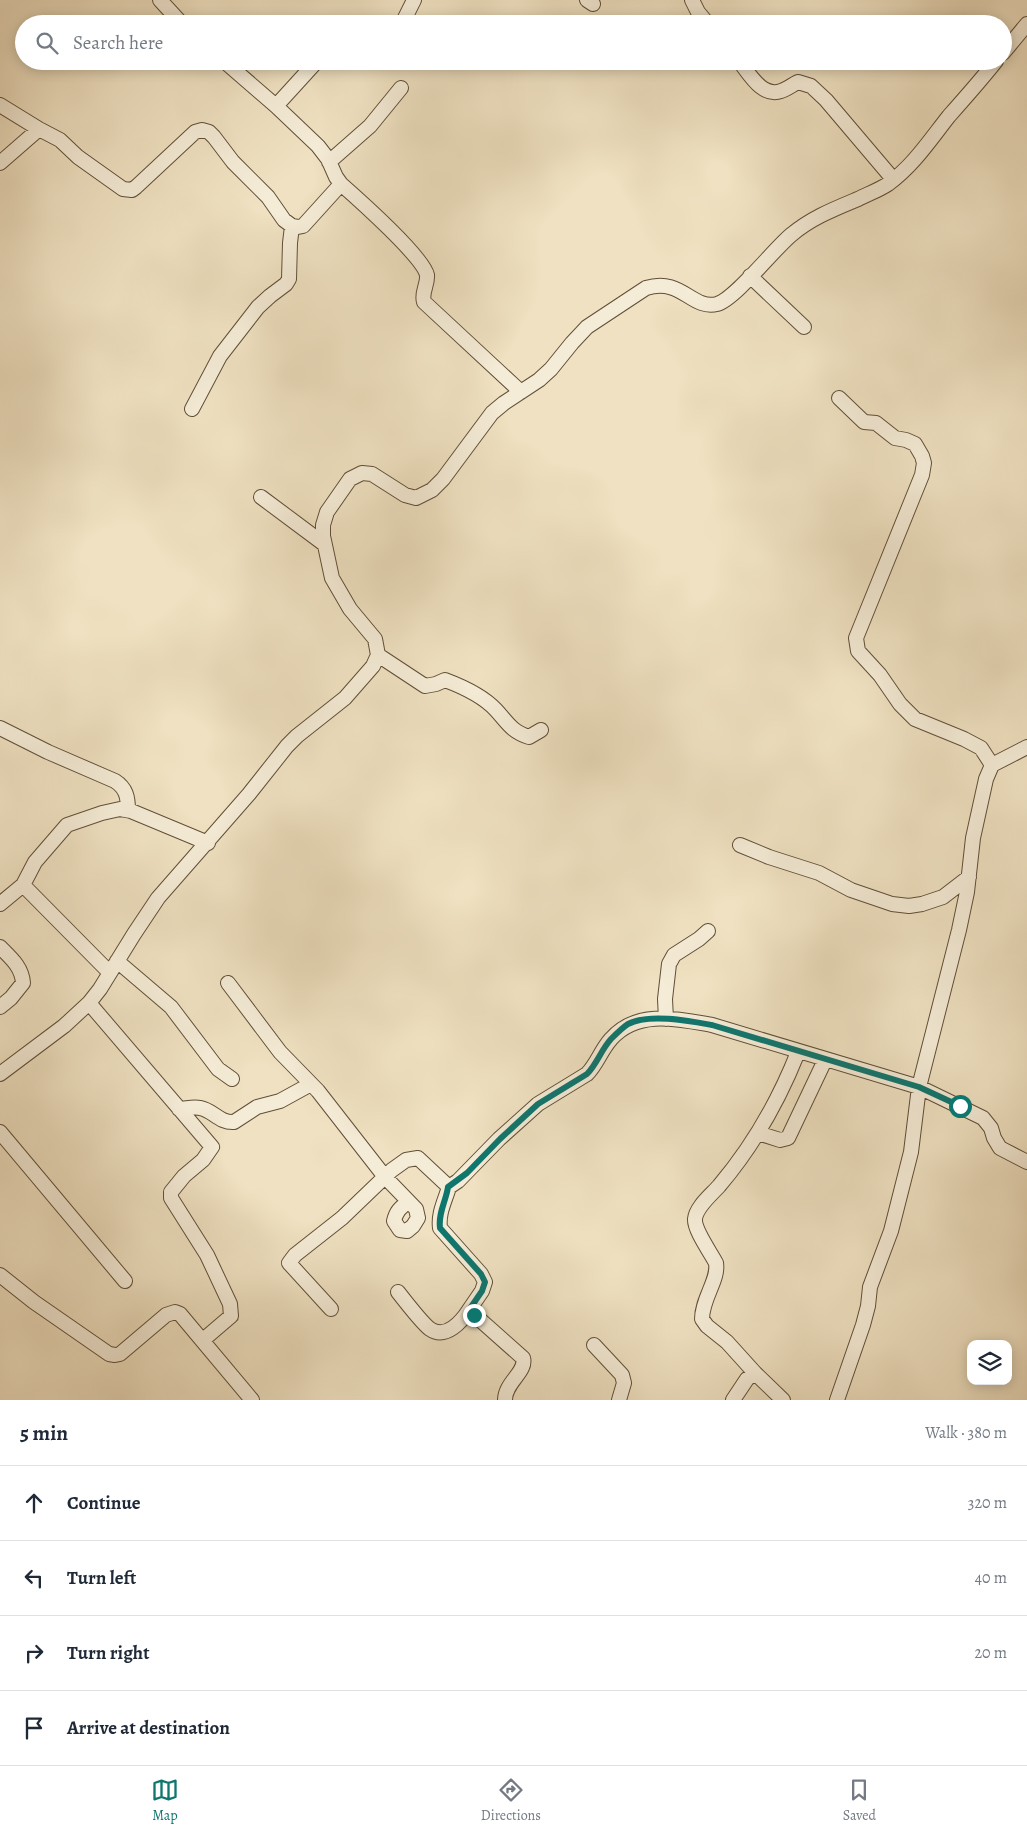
<!DOCTYPE html>
<meta charset="utf-8">
<style>
body{margin:0;font-family:Alegreya,serif;background:#f2f2f3;color:#1f2937}
.controls{position:absolute;right:15px;bottom:15px;display:grid;overflow:hidden;border-radius:10px;box-shadow:0 2px 12px #0003}
.controls button{width:45px;height:45px;display:grid;place-items:center;padding:0;border:0;border-bottom:1px solid #e0e1e3;background:#fff;color:#1f2937;font:25px sans-serif}
.stop{position:absolute;width:15px;height:15px;margin:-11px;border:4px solid #0f766e;border-radius:50%;background:#fff}
.stop.end{background:#0f766e;border-color:#fff;box-shadow:0 1px 5px #0008}
.list{margin:0;padding:0;list-style:none}
h2{display:flex;justify-content:space-between;align-items:center;height:65px;margin:0;padding:0 20px;font-size:21px}
h2 small{font-size:16px;font-weight:400;color:#747a83}
.list li{display:grid;grid-template-columns:32px 1fr auto;gap:15px;align-items:center;box-sizing:border-box;height:75px;padding:0 20px;border-top:1px solid #e0e1e3}
.list b{display:block;font-size:19px;white-space:nowrap}
.list em{font-size:16px;font-style:normal;color:#747a83}
.icon{flex:none;width:28px;height:28px;fill:none;stroke:currentColor;stroke-width:2;stroke-linecap:round;stroke-linejoin:round}
.map{position:relative;flex:none;width:1027px;height:1400px;overflow:hidden}
.search{position:absolute;background:#fff;box-shadow:0 2px 12px #0003;left:15px;right:15px;top:15px;height:55px;display:flex;align-items:center;gap:12px;box-sizing:border-box;padding:0 18px;border-radius:28px;color:#747a83;font-size:19px}
.sheet{height:365px;background:#fff}
nav{display:flex;justify-content:space-around;align-items:center;box-sizing:border-box;height:70px;border-top:1px solid #e0e1e3;background:#fff;font-size:14px;color:#747a83}
nav a{display:grid;justify-items:center;gap:2px}
nav .on{color:#0f766e}
.map>svg:first-child{display:block}
</style>
<div class="map">
<svg width="1027" height="1400" viewBox="0 0 1027 1400">
<rect width="100%" height="100%" fill="#efe1c1"/>
<filter id="stains"><feTurbulence type="fractalNoise" baseFrequency=".004" numOctaves="4"/><feColorMatrix values="0 0 0 0 .2 0 0 0 0 .09 0 0 0 0 .02 0 0 0 .5 -.17"/></filter>
<radialGradient id="worn" r=".72"><stop offset=".6" stop-color="#630" stop-opacity="0"/><stop offset="1" stop-color="#630" stop-opacity=".3"/></radialGradient>
<g fill="none" stroke-linecap="round" stroke-linejoin="round">
<g stroke="#604f38" stroke-width="16">
<path id="minor" d="M160 0 182 24
M587 0 593 4
M692 0 698 12 708 24
M399 24 404 20 414 0
M1003 53 1027 24
M224 61 276 106 318 146 328 159 336 177 341 184C358 199 423 257 427 275 428 285 421 292 424 302L521 392
M739 61C749 73 762 98 781 91 787 89 792 85 798 82L811 86 826 100 893 179
M0 105 39 129 60 140 78 157 123 189 132 190 136 187 195 132 202 130 209 132 214 137 233 162 268 197 284 220 292 226 298 227 303 226 341 184
M276 106 317 61
M329 162 370 126 401 88
M0 163 39 129
M750 276 804 327
M839 398 864 422 876 423 895 438 906 440 915 444 922 456 924 463 922 475 856 638 858 651 880 675 900 704 915 719 964 739 981 748 992 765
M192 409 220 356 258 307 270 296 286 284 289 279 290 243 292 226
M261 497 324 544
M378 655 425 686 436 684 445 680C461 686 484 697 496 710 508 723 511 731 529 737L541 730
M0 728 48 752 115 781C126 788 128 797 128 810
M740 845 769 857 819 873 851 890 892 904 909 906 922 904 943 897 969 877
M23 885 110 973
M0 904 23 885 35 862 67 825 102 813 120 809 131 811 208 843
M0 947C11 958 22 967 23 983L11 998 0 1007
M117 961 171 1007 218 1069 232 1079
M228 983 280 1052 318 1091 385 1177 416 1209 418 1218 413 1226 407 1231 400 1230 394 1221C396 1212 400 1207 409 1202
M89 1003 212 1147 203 1160 184 1176 171 1192V1198L207 1255 230 1304 231 1316 203 1340
M666 1019 665 999 669 964 674 955 699 939 708 931
M0 1074 64 1026 89 1003 100 989 134 934 158 898 249 794 287 746 297 736 345 698 373 666 378 655 375 639 350 609 332 578 323 536V525L327 512 350 479 362 473 372 474 405 495 416 498 432 490 443 479 492 413 504 403 539 380 551 369 572 343 587 327 646 288C682 277 691 310 717 304 735 299 774 249 791 235 811 218 834 209 858 199 868 194 879 190 888 184 913 166 930 140 949 116 965 98 981 80 996 61
M179 1109C186 1109 193 1106 200 1108 213 1110 219 1123 234 1122L257 1107 280 1101 311 1084
M0 1132 125 1281
M758 1133 780 1140 788 1138 825 1060
M449 1187C445 1201 438 1213 440 1228L481 1274 485 1282 482 1291 469 1310 523 1358C527 1372 505 1382 505 1400
M0 1275 34 1302 109 1354 115 1355 120 1354 166 1315 175 1312 180 1314 252 1400
M398 1292C405 1301 423 1324 430 1329 446 1340 462 1321 469 1310
M331 1309 289 1263 295 1255 342 1218 392 1170 406 1160 418 1158 449 1187 458 1181 499 1139 538 1104 587 1074C597 1064 601 1050 611 1039 637 1009 678 1019 712 1025L919 1087 983 1118 991 1128 994 1138 1000 1148 1027 1162
M594 1345 622 1375 624 1383 619 1400
M755 1373 727 1342 707 1326 702 1319C702 1298 719 1280 716 1263 711 1253 694 1230 695 1219 696 1207 711 1195 719 1186 753 1146 779 1100 798 1052
M733 1400 747 1379 755 1373 783 1400
M837 1400 863 1325 868 1306 870 1287 891 1231 911 1152 919 1087 959 930 967 892 973 838 986 779 992 765 1027 747"/>
</g>
<use href="#minor" stroke="#f5ecd7" stroke-width="14"/>
</g>
<g fill="none" stroke-linecap="round" stroke-linejoin="round">
<path stroke="#0f766e" stroke-width="6" d="M474 1315 469 1310 482 1291 485 1282 481 1274 440 1228C438 1213 446 1201 448 1187L467 1173 500 1139 538 1104 587 1074C597 1064 601 1050 611 1039 616 1034 622 1028 628 1024 649 1013 690 1021 712 1025L919 1087 960 1106"/>
</g>
<rect width="100%" height="100%" filter="url(#stains)"/>
<rect width="100%" height="100%" fill="url(#worn)"/>
</svg>
<div class="controls">
<button><svg class="icon" aria-label="layers" viewBox="0 0 24 24"><path d="M12 4l9 5-9 5-9-5zM3 14l9 5 9-5"/></svg></button>
</div>
<div class="stop" style="left:960px;top:1106px"></div>
<div class="stop end" style="left:474px;top:1315px"></div>
<div class="search"><svg class="icon" aria-label="search" viewBox="0 0 24 24"><circle cx="10" cy="10" r="6"/><path d="M15 15l6 6"/></svg>Search here</div>
</div>
<section class="sheet">
<h2>5 min<small>Walk · 380 m</small></h2>
<ul class="list">
<li><svg class="icon" aria-label="ahead" viewBox="0 0 24 24"><path d="M12 20V5M6 11l6-6 6 6"/></svg><div><b>Continue</b></div><em>320 m</em></li>
<li><svg class="icon" aria-label="left" viewBox="0 0 24 24"><path d="M17 20v-9H6M10 6l-5 5 5 5"/></svg><div><b>Turn left</b></div><em>40 m</em></li>
<li><svg class="icon" aria-label="right" viewBox="0 0 24 24"><path d="M7 20v-9h11M14 6l5 5-5 5"/></svg><div><b>Turn right</b></div><em>20 m</em></li>
<li><svg class="icon" aria-label="arrive" viewBox="0 0 24 24"><path d="M6 21V4h12l-3 4 3 4H6"/></svg><div><b>Arrive at destination</b></div></li>
</ul>
</section>
<nav>
<a class="on"><svg class="icon" aria-label="map" viewBox="0 0 24 24"><path d="M3 6l6-2 6 2 6-2v14l-6 2-6-2-6 2zM9 4v14M15 6v14"/></svg>Map</a>
<a><svg class="icon" aria-label="directions" viewBox="0 0 24 24"><path d="M12 3l9 9-9 9-9-9zM9 14v-3h6M13 9l2 2-2 2"/></svg>Directions</a>
<a><svg class="icon" aria-label="saved" viewBox="0 0 24 24"><path d="M7 4h10v16l-5-4-5 4z"/></svg>Saved</a>
</nav>
